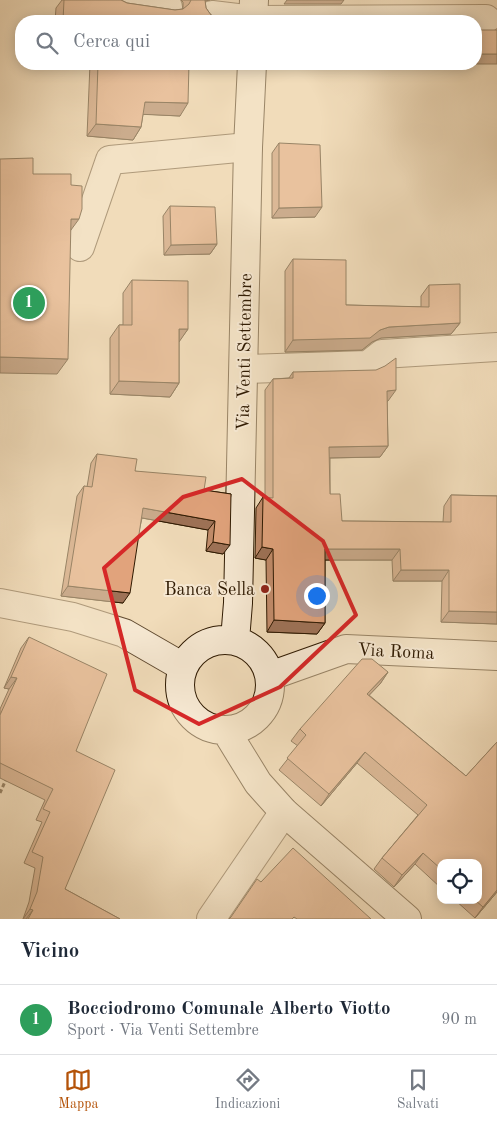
<!DOCTYPE html>
<html lang="it">
<meta charset="utf-8">
<style>
body{margin:0;font-family:"Old Standard TT",serif;background:#f2f2f3;color:#1f2937}
.controls{position:absolute;right:15px;bottom:15px;display:grid;overflow:hidden;border-radius:10px;box-shadow:0 2px 12px #0003}
.controls button{width:45px;height:45px;display:grid;place-items:center;padding:0;border:0;border-bottom:1px solid #e0e1e3;background:#fff;color:#1f2937;font:25px sans-serif}
.you{position:absolute;left:316px;top:595px;width:18px;height:18px;margin:-12px;border:4px solid #fff;border-radius:50%;background:#1a73e8;box-shadow:0 0 0 8px #1a73e833}
.badge{display:grid;place-items:center;width:32px;height:32px;border-radius:50%;background:#b45309;color:#fff;font-size:16px;font-weight:700}
.pin{position:absolute;translate:-50% -50%;border:2px solid #fff;box-shadow:0 1px 5px #0006}
.list{margin:0;padding:0;list-style:none}
h2{display:flex;justify-content:space-between;align-items:center;height:65px;margin:0;padding:0 20px;font-size:21px}
h2 small{font-size:16px;font-weight:400;color:#747a83}
.list li{display:grid;grid-template-columns:32px 1fr auto;gap:15px;align-items:center;box-sizing:border-box;height:70px;padding:0 20px;border-top:1px solid #e0e1e3}
.list b{display:block;font-size:19px;white-space:nowrap}
.list p{margin:0;font-size:16px;white-space:nowrap;color:#747a83}
.list em{font-size:16px;font-style:normal;color:#747a83}
.icon{flex:none;width:28px;height:28px;fill:none;stroke:currentColor;stroke-width:2;stroke-linecap:round;stroke-linejoin:round}
.map{position:relative;flex:none;width:497px;height:919px;overflow:hidden}
.search{position:absolute;background:#fff;box-shadow:0 2px 12px #0003;left:15px;right:15px;top:15px;height:55px;display:flex;align-items:center;gap:12px;box-sizing:border-box;padding:0 18px;border-radius:20px;color:#747a83;font-size:19px}
.sheet{height:135px;background:#fff}
nav{display:flex;justify-content:space-around;align-items:center;box-sizing:border-box;height:70px;border-top:1px solid #e0e1e3;background:#fff;font-size:14px;color:#747a83}
nav a{display:grid;justify-items:center;gap:2px}
nav .on{color:#b45309}
.map>svg:first-child{display:block}
</style>
<div class="map">
<svg width="497" height="919" viewBox="0 0 497 919">
<rect width="100%" height="100%" fill="#f1dcba"/>
<filter id="stains"><feTurbulence type="fractalNoise" baseFrequency=".004" numOctaves="4"/><feColorMatrix values="0 0 0 0 .2 0 0 0 0 .09 0 0 0 0 .02 0 0 0 .5 -.17"/></filter>
<radialGradient id="worn" r=".72"><stop offset=".6" stop-color="#630" stop-opacity="0"/><stop offset="1" stop-color="#630" stop-opacity=".3"/></radialGradient>
<g fill="none" stroke-linecap="round" stroke-linejoin="round">
<g stroke="#604a30" stroke-width="30">
<path id="street" d="M121 0 168 7
M212 15 254 20 486 19
M80 247 110 160 248 147
M244 369 368 365 382 354 497 347
M0 603 73 617 124 633 183 667
M211 919 284 812"/>
</g>
<g stroke="#2f1a02" stroke-width="30">
<path id="secondary" d="M253 21 254 0
M180 685a45 45 0 1 1 90 0a45 45 0 1 1-90 0Z
M235 640 238 603 248 147 252 64
M270 676 346 649 497 656
M226 731 258 783 284 812 407 919"/>
</g>
<path stroke="#2f1a02" stroke-width="3" stroke-dasharray="4 2.5" stroke-linecap="butt" d="M0 793 7 777"/>
<use href="#street" stroke="#f6e8d2" stroke-width="28"/>
<use href="#secondary" stroke="#f6e8d2" stroke-width="28"/>
</g>
<path fill="#c28c6b" stroke="#2f1a02" d="M62 0H121L127 3 175 10 183 9V2L181 0H210L205 1 206 8 211 15 220 21H55L56 8Z
M90 64H189L180 116 143 114 141 127 133 140 87 136Z
M279 143 315 217 272 218V153Z
M170 206 217 244 210 254 164 255 163 216Z
M293 259 346 305 421 307V296L429 285 460 323 451 334 381 338 372 342 362 350 285 352V271Z
M132 280 188 329 179 341V383L170 397 110 394V338L119 325H123V293Z
M293 372 388 401 387 402 388 446 380 457 330 458V494L342 521 443 522 444 506 451 495 497 496V624L441 622 442 581H393L392 560H325V623L317 634 267 632 266 560 255 558 256 508 263 497H265V390L273 379 289 378Z
M97 454 135 471 204 490 231 494 223 554 206 551 208 530 142 518 123 603 61 596 77 496 84 486 87 487 91 463Z
M29 637 76 751 65 889 120 919H23L29 902 35 868 24 863 42 822 36 820 45 800 0 778V709L9 689 4 688 21 648Z
M388 672 380 684 369 695 466 776 497 742V892L475 918 455 900H478L441 863V888L415 864 394 887 374 869 382 858 418 815 357 763 321 806 279 770 298 746 291 741 300 729Z"/>
<path fill="#9e7257" stroke="#2f1a02" d="M287 0H344L341 4H284Z
M476 54H497V64H421H476Z
M145 102 188 103 180 116 136 114Z
M96 124 141 127 133 140 87 136Z
M322 207 315 217 272 218 279 208Z
M71 219H79L68 234Z
M217 244 210 254 164 255 171 245Z
M460 323 451 334 381 338 372 342 362 350 285 352 293 340 380 330 389 327Z
M179 329H188L179 342Z
M0 357 68 359 57 374 0 373Z
M119 381 179 383 170 397 110 394Z
M396 390 388 401 379 402 387 391Z
M388 446 380 457 322 458 329 447Z
M143 508 215 521 208 530 137 517Z
M213 542 230 545 223 554 206 551Z
M262 547 273 549 266 560 255 558Z
M325 549H400L392 560H318Z
M401 570H449L442 581H393Z
M68 586 130 593 123 603 61 596Z
M449 611 497 612V624L441 622Z
M274 620 325 623 317 634 267 632Z
M388 672 380 684 359 706 367 694Z
M11 677 17 678 9 689 4 688Z
M365 752 357 763 321 806 329 794Z
M423 853 415 864 394 887 402 875Z
M497 890V892L475 918 483 907Z
M30 909 33 910 26 919H23Z"/>
<path fill="#e1a37c" stroke="#2f1a02" d="M64 0H121L127 3 175 10 183 9 189 4 191 0H205L206 8 211 15 220 18V21H63Z
M476 30H497V54H476Z
M98 64H189L188 103 145 102 141 127 96 124Z
M279 143 320 145 322 207 279 208Z
M33 158V174H71V185L82 186V209L79 219H71L68 359 0 357V159Z
M170 206 215 207 217 244 171 245Z
M293 259 346 260V305L429 307V285L460 284V323L389 327 380 330 370 338 293 340Z
M132 280 188 281V329H179V383L119 381V325H132Z
M396 358V390L387 391 388 446 329 447 330 494H340L342 521 451 522V495L497 496V612L449 611V570H401L400 549H325V623L274 620 273 549 262 547 263 497 273 498V379L293 378V372L376 370 385 366Z
M97 454 137 459 135 471 206 477 204 490 231 494 230 545 213 542 215 521 143 508 130 593 68 586 84 486 92 487Z
M29 637 107 674 76 751 115 770 65 889 120 919H28L33 910 30 909 37 892 43 857 32 852 50 812 43 809 53 789 0 763V715L17 678 11 677Z
M362 659H372L388 672 367 694 466 776 497 742V890L483 907 475 900H478V863H441V869L423 853 402 875 382 858 427 805 365 752 329 794 287 758 306 735 300 729Z
M293 848 371 919H297L294 917 292 919H229L231 917 257 879 261 882Z"/>
<path d="M0 0H497V919H0ZM242 479 323 541 356 615 280 687 199 724 135 690 104 568 183 497Z" fill="#f1dcba" fill-opacity=".55" fill-rule="evenodd"/>
<path fill="none" stroke="#d62828" stroke-width="4" stroke-linejoin="round" d="M242 479 323 541 356 615 280 687 199 724 135 690 104 568 183 497Z"/>
<circle fill="#8f2418" stroke="#f6e8d2" stroke-width="2" cx="265" cy="589" r="5"/>
<g text-anchor="middle" stroke-width="4" stroke-linejoin="round" paint-order="stroke">
<g font-size="18" fill="#2f1a02" stroke="#f6e8d2">
<text transform="translate(244 352) rotate(-89)" y="6">Via Venti Settembre</text>
<text transform="translate(396 651) rotate(3)" y="6">Via Roma</text>
</g>
<g font-size="18" fill="#2f1a02" stroke="#f6e8d2" text-anchor="end">
<text x="255" y="595">Banca Sella</text>
</g>
</g>
<rect width="100%" height="100%" filter="url(#stains)"/>
<rect width="100%" height="100%" fill="url(#worn)"/>
</svg>
<div class="controls">
<button><svg class="icon" aria-label="locate" viewBox="0 0 24 24"><circle cx="12" cy="12" r="6"/><path d="M12 2v4M12 18v4M2 12h4M18 12h4"/></svg></button>
</div>
<div class="you"></div>
<div class="pin badge" style="left:29px;top:303px;background:#2e9e5b">1</div>
<div class="search"><svg class="icon" aria-label="search" viewBox="0 0 24 24"><circle cx="10" cy="10" r="6"/><path d="M15 15l6 6"/></svg>Cerca qui</div>
</div>
<section class="sheet">
<h2>Vicino<small></small></h2>
<ul class="list">
<li><span class="badge" style="background:#2e9e5b">1</span><div><b>Bocciodromo Comunale Alberto Viotto</b><p>Sport · Via Venti Settembre</p></div><em>90 m</em></li>
</ul>
</section>
<nav>
<a class="on"><svg class="icon" aria-label="map" viewBox="0 0 24 24"><path d="M3 6l6-2 6 2 6-2v14l-6 2-6-2-6 2zM9 4v14M15 6v14"/></svg>Mappa</a>
<a><svg class="icon" aria-label="directions" viewBox="0 0 24 24"><path d="M12 3l9 9-9 9-9-9zM9 14v-3h6M13 9l2 2-2 2"/></svg>Indicazioni</a>
<a><svg class="icon" aria-label="saved" viewBox="0 0 24 24"><path d="M7 4h10v16l-5-4-5 4z"/></svg>Salvati</a>
</nav>
